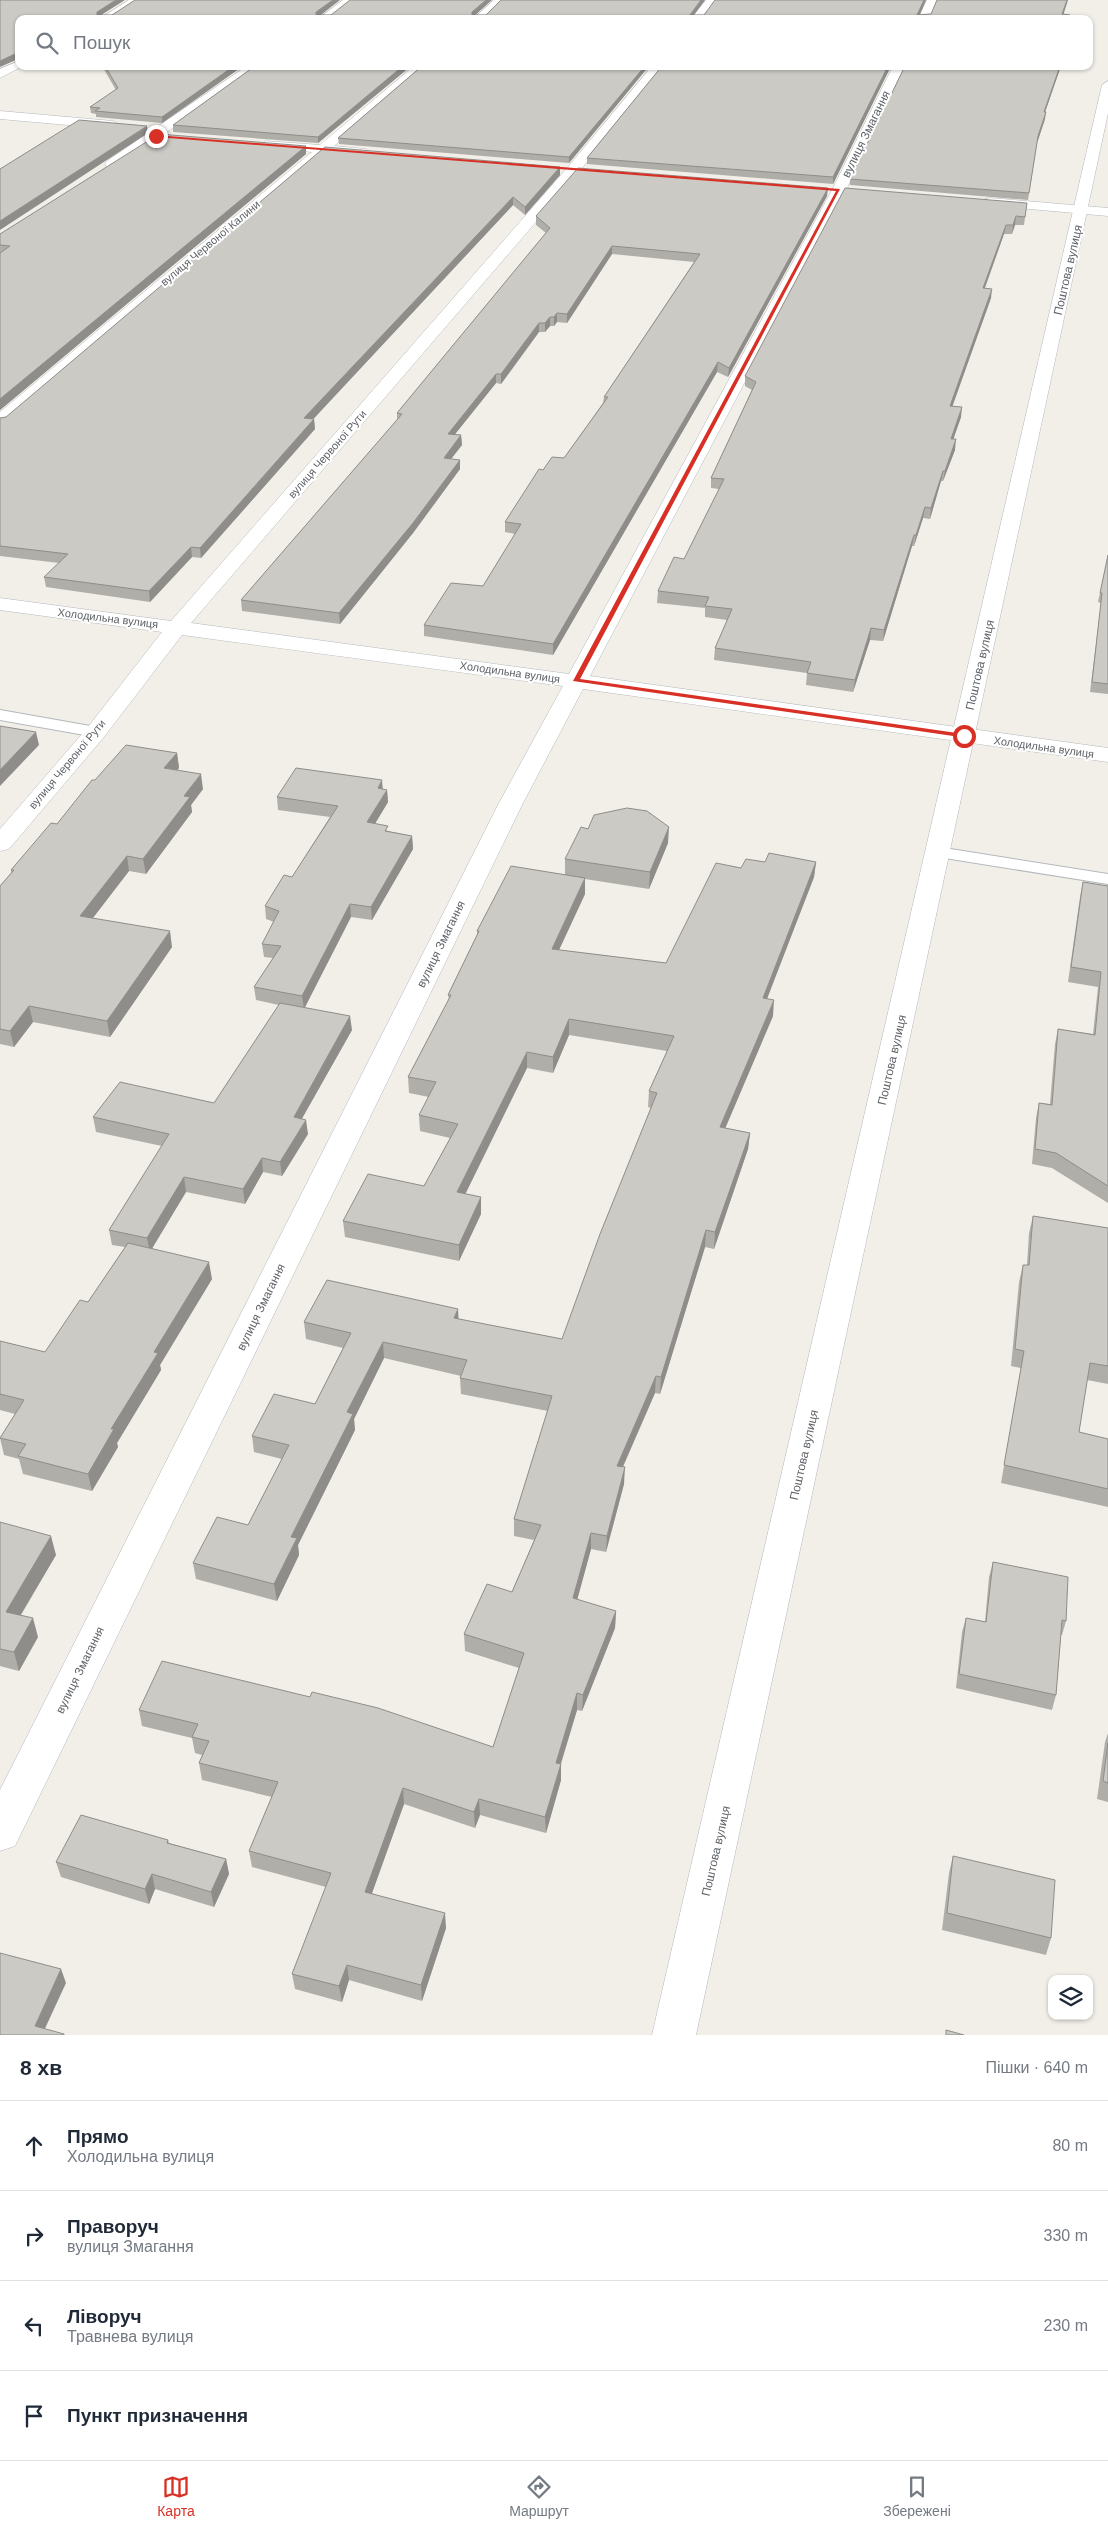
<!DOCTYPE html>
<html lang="uk">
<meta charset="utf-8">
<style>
body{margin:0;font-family:Arial,sans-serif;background:#f6f6f7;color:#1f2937}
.controls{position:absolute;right:15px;bottom:15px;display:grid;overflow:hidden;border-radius:10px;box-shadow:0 1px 4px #0004}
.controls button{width:45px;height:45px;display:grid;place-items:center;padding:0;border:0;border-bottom:1px solid #e0e1e3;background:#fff;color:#1f2937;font:25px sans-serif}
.stop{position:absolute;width:15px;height:15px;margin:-11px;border:4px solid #d93025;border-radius:50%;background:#fff}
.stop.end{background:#d93025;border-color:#fff;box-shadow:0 1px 5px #0008}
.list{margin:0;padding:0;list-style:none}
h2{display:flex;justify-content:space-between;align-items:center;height:65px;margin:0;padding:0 20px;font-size:21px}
h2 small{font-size:16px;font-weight:400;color:#747a83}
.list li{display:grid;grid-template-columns:32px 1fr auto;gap:15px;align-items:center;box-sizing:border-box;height:90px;padding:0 20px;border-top:1px solid #e0e1e3}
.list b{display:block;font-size:19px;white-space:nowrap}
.list p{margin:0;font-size:16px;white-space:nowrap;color:#747a83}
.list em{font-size:16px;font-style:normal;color:#747a83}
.icon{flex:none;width:28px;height:28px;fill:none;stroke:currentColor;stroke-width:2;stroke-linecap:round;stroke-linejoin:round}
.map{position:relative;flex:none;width:1108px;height:2035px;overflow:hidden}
.search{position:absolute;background:#fff;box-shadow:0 1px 4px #0004;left:15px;right:15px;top:15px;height:55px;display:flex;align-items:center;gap:12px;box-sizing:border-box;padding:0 18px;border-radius:10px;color:#747a83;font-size:19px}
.sheet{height:425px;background:#fff}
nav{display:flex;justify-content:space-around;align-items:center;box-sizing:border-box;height:70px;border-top:1px solid #e0e1e3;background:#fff;font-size:14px;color:#747a83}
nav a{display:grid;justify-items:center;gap:2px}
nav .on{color:#d93025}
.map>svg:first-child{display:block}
</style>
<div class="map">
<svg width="1108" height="2035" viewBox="0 0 1108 2035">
<rect width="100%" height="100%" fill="#f1efe8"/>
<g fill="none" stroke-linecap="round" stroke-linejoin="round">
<g stroke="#b5b8bc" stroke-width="2">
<path id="service" d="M0 710 96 727 104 732 96 737 0 720Z
M938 847 1108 874V884L932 856 929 852 932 848Z"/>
</g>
<g stroke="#b5b8bc" stroke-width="1">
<path id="minor" d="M129 0H141L112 19H99Z
M343 0H355L330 19H318Z
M494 0H505L485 19H473Z
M706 0H717L702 19H691Z
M927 0H937L929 19H918Z
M19 61V66H23L0 78V69Z
M247 66H261L117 167H107L105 164 107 161Z
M414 66H427L334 146 366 149 368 152 366 155 326 153 6 425 0 426V412L312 152 270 148 264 144 265 141 320 145Z
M652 66H664L578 173 191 623 569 674 832 190 893 66H905L846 190 590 676 1108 748V762L583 689 523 803 15 1846 0 1851V1790L499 803 563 686 182 635 104 737 9 849 0 851V829L88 727 162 632 0 610V598L171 621 568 167Z
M0 111 113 121 119 125 113 129 0 119Z
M990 198 1108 208V216L985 205 983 202 985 199Z"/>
</g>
<g stroke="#b5b8bc" stroke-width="1">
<path id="tertiary" d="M1108 81V113L696 2035H652L1102 85Z"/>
</g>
<use href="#service" fill="#fff" fill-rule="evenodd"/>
<use href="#minor" fill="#fff" fill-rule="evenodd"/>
<use href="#tertiary" fill="#fff" fill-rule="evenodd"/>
</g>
<path fill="#afaea9" d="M102 66H243L162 123 96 117V114L91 113 90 107 116 90Z
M255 66H411L318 143 173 132V125Z
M422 66H649L569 163 339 144 338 138Z
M662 66H891L833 184 587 164V158Z
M905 66H1061L1045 112V119L1037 143 1028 200 850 185V179Z
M306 146V154L0 410V234Z
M560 167V175L525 215 513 205 313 419H314L315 429 201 558 192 557 150 602 46 587 44 577 59 563 0 556V418L6 417Z
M827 196 728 377 717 372 553 655 424 636V625L483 586 515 534 505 532V522L543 470 564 458 603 403 604 397 694 262 612 254 567 323 557 322 554 326H550L545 332H539L501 384 496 383 455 434 461 435 462 445 451 459 460 460V469L413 533 340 624 242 611 241 600 397 420V413L546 233 536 225V216Z
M1027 203 1024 225H1015L1012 234H1004L985 288 991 298 952 406 961 417 953 439 955 450 943 481H941L930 519 923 518 914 546H912L883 641 870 640 853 692 806 685 807 673 714 660 715 648 727 620 705 617V608L657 603 658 591 684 559 719 489 711 488V478L752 390 745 386V376Z
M1108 555V694L1090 692 1101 603 1098 602Z
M177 753 179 768 177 770 203 789 191 805 192 812 146 874 129 871 93 918 172 947 110 1037 33 1022 14 1047 0 1044V886L11 873V870L57 824 95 780Z
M383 789 387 790 388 802 375 824 388 831 412 836 413 849 372 920 351 917 305 1007 352 1030 302 1118 308 1134 282 1176 263 1172 245 1204 186 1192 152 1248 212 1279 160 1365 161 1370 117 1443 118 1447 92 1491 23 1474 19 1459 4 1455 0 1438 15 1414 0 1410V1341L45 1352 88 1302 125 1247 112 1245 109 1230 162 1146 96 1132 93 1117 214 1103 279 1005 256 1000 254 987 273 958 264 957 262 944 274 922 266 919 265 906 292 877 330 817 278 810 277 797Z
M668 843 649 889 585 879V894L559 950 666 963 741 868 765 862H816L814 877 767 999 773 1016 725 1128 750 1133 748 1149 714 1249 705 1247 660 1394 655 1393 623 1467 624 1484 606 1552 591 1549 577 1600 616 1611 615 1628 582 1711 577 1710 561 1764V1780L546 1833 480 1815 475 1828 404 1804 372 1893 446 1928 422 2001 349 1980 342 2002 295 1989 292 1974 326 1887 252 1867 249 1851 272 1797 202 1780 199 1763 202 1755 195 1753 192 1738 142 1726 139 1710 493 1747 519 1668 465 1651 464 1634 512 1592 534 1540 514 1536V1519L548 1411 461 1394 460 1378 461 1376 384 1358 354 1419 355 1430 298 1545 299 1555 277 1601 196 1579 193 1563 248 1525 282 1459 254 1452 252 1436 315 1404 343 1348 306 1339 304 1322 458 1319 562 1339 651 1108 648 1107 649 1091 667 1051 569 1035 553 1073 527 1068 465 1194 481 1214 459 1261 345 1237 343 1221 424 1186 450 1138 420 1131 419 1115 429 1097 409 1093 408 1077 449 999 448 995 477 935V931L565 875V859Z
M1083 882 1108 886V1203L1052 1168 1032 1164 1036 1118 1039 1103 1050 1104 1055 1044 1058 1029 1093 1034 1098 987 1068 982 1080 897Z
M1033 1216 1108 1228V1384L1087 1380 1079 1432 1108 1439V1507L1001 1483 1021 1368 1011 1366 1019 1282 1023 1265H1027L1029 1233Z
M0 1522 56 1555 21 1615 38 1637 19 1671 0 1666Z
M993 1562 1066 1621 1062 1635H1061L1056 1695 1052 1710 956 1688 962 1632 966 1618 985 1622 989 1577Z
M1108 1733V1802L1097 1799 1105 1742Z
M168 1840 169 1843 226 1859 229 1874 214 1907 155 1889 149 1904 61 1877 56 1862Z
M953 1856 1051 1938 1046 1955 942 1930 949 1873Z"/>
<path fill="#8f8d8a" d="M116 0H125L98 17 97 15V12Z
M333 0H340L317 18 316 12Z
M486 0H492L472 18V12Z
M701 0H705L691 19 690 15Z
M924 0H926L918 19 917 15Z
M1067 0H1068L1062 19V14Z
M17 53 18 59 0 67V61Z
M234 66H243L162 123V117Z
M403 66H411L318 143V137Z
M645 66H649L569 163V157Z
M888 66H891L833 184V177Z
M1060 66H1061L1043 118 1044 112Z
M1046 112 1045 119 1037 143 1028 200 1038 136Z
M147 126 148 133 0 230V221Z
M306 146V154L0 410V399Z
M560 167V175L525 215V207Z
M828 188 827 196 728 377 729 368Z
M513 197V205L305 428 304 418Z
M1016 216 1015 225 1012 234 1013 225Z
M1006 225 1004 234 981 298 983 288Z
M612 246V254L567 323V314Z
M992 289 991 298 949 416 950 406Z
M557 313V322L554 326V317Z
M550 317V326L545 332V323Z
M539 323V332L501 384V374Z
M718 362 717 372 553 655V644Z
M496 374V383L448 443V434Z
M962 407 961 417 950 449 951 439Z
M314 419 315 429 201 558 200 548Z
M461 435 462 445 444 468V458Z
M956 439 955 450 943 481 945 471Z
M460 460V469L413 533 340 624 339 613Z
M943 471 941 481 930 519 931 508Z
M925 507 923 518 914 546 916 535Z
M914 535 912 546 883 641 884 630Z
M191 547 192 557 150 602 149 591Z
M871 628 870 640 853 692 855 680Z
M36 732 39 745 0 786V770Z
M177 753 179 768 166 783 164 768Z
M201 774 203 789 191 805 192 812 146 874 143 859 184 796Z
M382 780 383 792 378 788Z
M387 790 388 802 368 835 367 822Z
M669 827 668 843 649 889 650 872Z
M412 836 413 849 372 920 371 907Z
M127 856 129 871 82 932 80 916Z
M816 862 814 877 761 1014 763 998Z
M585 878V894L552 965V949Z
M350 904 351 917 304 1009 302 996Z
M170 931 172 947 110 1037 107 1021Z
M774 1000 773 1016 719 1143 720 1127Z
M29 1006 33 1022 14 1047 10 1031Z
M350 1016 352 1030 295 1131 294 1117Z
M569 1019V1035L553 1073V1057Z
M527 1052V1068L458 1209 457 1192Z
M306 1120 308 1134 282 1176 280 1162Z
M750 1133 748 1149 714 1249 715 1232Z
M262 1158 263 1172 245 1204 243 1189Z
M184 1177 186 1192 150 1252 147 1238Z
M481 1197V1214L459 1261V1245Z
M706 1230 705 1247 660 1394 661 1377Z
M209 1262 212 1279 160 1365 161 1370 117 1443 118 1447 92 1491 88 1474 111 1429 154 1352Z
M458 1309 459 1326 454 1318Z
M383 1342 384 1358 354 1419 355 1430 298 1545 299 1555 277 1601 274 1584 291 1537 347 1412Z
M656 1376 655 1393 616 1482 617 1466Z
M625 1467 624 1484 606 1552 607 1536Z
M591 1533V1549L573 1615V1598Z
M51 1536 56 1555 11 1631 6 1612Z
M616 1611 615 1628 582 1711 583 1695Z
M33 1618 38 1637 19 1671 14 1652Z
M577 1693V1710L556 1779V1763Z
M561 1764V1780L546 1833 545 1817Z
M403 1788 404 1804 367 1907 365 1892Z
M479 1799 480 1815 475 1828 474 1812Z
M226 1859 229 1874 214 1907 211 1892Z
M152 1874 155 1889 149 1904 145 1889Z
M445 1913 446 1928 422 2001 421 1985Z
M347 1965 349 1980 342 2002 339 1986Z
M61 1969 66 1983 42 2035 35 2026Z"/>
<path fill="#cccac5" stroke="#8f8d8a" d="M0 0H116L97 12V15H112L135 0H333L316 12V15H331L350 0H486L472 12V15H486L501 0H701L690 15H704L715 0H924L917 15 931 14 937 0H1067L1062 14 1070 15 1068 19H19V55L17 53 0 61Z
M105 66H234L162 117 95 111 100 108 90 107 118 88Z
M255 66H403L318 137 173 125Z
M422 66H645L569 157 338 138Z
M662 66H888L833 177 587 158Z
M905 66H1060L1044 112H1046L1038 136 1029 193 850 179Z
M79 120 147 126 0 221V169Z
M159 134 306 146 0 399V253L10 246 0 245V234Z
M325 147 560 167 525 207 513 197 304 418 314 419 200 548 191 547 149 591 44 577 68 554 0 546V418L6 417Z
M578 168 828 188 729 368 718 362 553 644 424 625 451 583 483 586 521 524 505 522 539 469 543 470 552 457 564 458 608 397H604L700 254 612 246 567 314 557 313 554 317H550L545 323H539L501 374H496L448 434 461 435 444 458 460 460 413 523 339 613 241 600 402 414 397 413 550 228 536 216Z
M845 188 1027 203 1025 217 1016 216 1013 225H1006L983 288 992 289 950 406 962 407 951 439H956L945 471H943L931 508 925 507 916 535H914L884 630 871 628 855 680 807 673 811 662 715 648 732 609 705 606 709 597 658 591 674 557 684 559 724 479 711 478 756 382 745 376Z
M1108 555V684L1092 682 1102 593H1100Z
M0 726 36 732 0 770Z
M126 745 177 753 164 768 201 774 184 796 190 797 143 859 127 856 80 916 170 931 107 1021 29 1006 10 1031 0 1029V886L14 870H11L51 823 57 824 92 780H95Z
M296 768 382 780 378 788 387 790 367 822 388 826 385 831 412 836 371 907 350 904 302 996 254 987 281 946 262 944 279 911 265 906 284 875 292 877 338 806 277 797Z
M627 808 647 811 669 827 650 872 565 859 581 827 588 829 594 815Z
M769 853 816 862 763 998 774 1000 720 1127 750 1133 715 1232 706 1230 661 1377 656 1376 617 1466 625 1467 607 1536 591 1533 573 1598 616 1611 583 1695 577 1693 556 1763 561 1764 545 1817 479 1799 474 1812 403 1788 365 1892 445 1913 421 1985 347 1965 339 1986 292 1974 331 1873 249 1851 278 1782 199 1763 209 1741 192 1737 198 1724 139 1710 162 1661 310 1697 312 1692 378 1708 493 1747 524 1653 464 1634 487 1584 512 1592 541 1525 514 1519 552 1396 460 1378 467 1360 383 1342 347 1412 353 1414 291 1537 297 1538 274 1584 193 1563 217 1517 248 1525 289 1445 252 1436 274 1394 315 1404 351 1333 304 1322 327 1280 458 1309 454 1318 562 1339 600 1234 657 1093 649 1091 674 1036 569 1019 553 1057 527 1052 457 1192 481 1197 459 1245 343 1221 368 1174 424 1186 458 1124 419 1115 436 1082 408 1077 451 995H448L479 931H477L511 866 585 878 552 949 666 963 716 863 741 868 746 859 765 862Z
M1083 882 1108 886V1186L1056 1153 1035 1149 1039 1103 1052 1105 1058 1029 1095 1035 1101 972 1071 967Z
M280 1003 350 1016 294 1117 306 1120 280 1162 262 1158 243 1189 184 1177 147 1238 109 1230 169 1134 93 1117 120 1082 214 1103Z
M1033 1216 1108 1228V1366L1090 1363 1079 1432 1108 1439V1489L1004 1465 1024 1351 1015 1349 1023 1265H1029Z
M128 1243 209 1262 154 1352 158 1353 111 1429H114L88 1474 18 1456 26 1444 0 1438 24 1400 0 1394V1341L45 1352 80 1300 88 1302Z
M0 1522 51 1536 6 1612 33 1618 14 1652 0 1649Z
M993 1562 1068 1577 1066 1621 1062 1620 1056 1695 959 1674 966 1618 986 1622Z
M1108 1743V1783L1103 1781Z
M81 1815 168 1840 167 1843 226 1859 211 1892 152 1874 145 1889 56 1862Z
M953 1856 1055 1880 1051 1938 947 1913Z
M0 1953 61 1969 35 2026 64 2034V2035H0Z
M946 2030 964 2035H946Z"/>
<path fill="#d93025" d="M155 135 840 189 580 679 964 734 967 738 573 681 836 191 156 137Z"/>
<g text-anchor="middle" stroke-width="4" stroke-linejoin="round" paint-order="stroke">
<g font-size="11" fill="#5f6368" stroke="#fff">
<text transform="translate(210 243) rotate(-40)" y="4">вулиця Червоної Калини</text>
<text transform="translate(327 454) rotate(-49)" y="4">вулиця Червоної Рути</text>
<text transform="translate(108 618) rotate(7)" y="4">Холодильна вулиця</text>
<text transform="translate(510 672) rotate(8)" y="4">Холодильна вулиця</text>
<text transform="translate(1044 747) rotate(8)" y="4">Холодильна вулиця</text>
<text transform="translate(67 764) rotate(-50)" y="4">вулиця Червоної Рути</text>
</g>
<g font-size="12" fill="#5f6368" stroke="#fff">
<text transform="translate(866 134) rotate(-64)" y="4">вулиця Змагання</text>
<text transform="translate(1068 270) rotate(-77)" y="4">Поштова вулиця</text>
<text transform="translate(980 665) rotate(-77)" y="4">Поштова вулиця</text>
<text transform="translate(441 944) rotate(-64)" y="4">вулиця Змагання</text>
<text transform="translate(892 1060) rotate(-77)" y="4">Поштова вулиця</text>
<text transform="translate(261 1307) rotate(-64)" y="4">вулиця Змагання</text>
<text transform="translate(804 1455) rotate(-77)" y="4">Поштова вулиця</text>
<text transform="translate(80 1670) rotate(-64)" y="4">вулиця Змагання</text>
<text transform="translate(716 1851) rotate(-77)" y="4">Поштова вулиця</text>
</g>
</g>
</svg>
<div class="controls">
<button><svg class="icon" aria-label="layers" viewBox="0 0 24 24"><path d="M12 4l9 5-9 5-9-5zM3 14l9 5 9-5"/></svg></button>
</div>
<div class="stop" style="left:964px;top:736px"></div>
<div class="stop end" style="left:156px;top:136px"></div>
<div class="search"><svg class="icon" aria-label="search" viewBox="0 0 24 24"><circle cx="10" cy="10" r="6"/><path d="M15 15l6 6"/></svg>Пошук</div>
</div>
<section class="sheet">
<h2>8 хв<small>Пішки · 640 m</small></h2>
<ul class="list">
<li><svg class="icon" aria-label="ahead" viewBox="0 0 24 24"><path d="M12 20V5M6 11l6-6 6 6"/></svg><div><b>Прямо</b><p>Холодильна вулиця</p></div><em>80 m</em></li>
<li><svg class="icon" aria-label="right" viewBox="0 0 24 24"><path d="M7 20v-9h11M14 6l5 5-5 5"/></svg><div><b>Праворуч</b><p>вулиця Змагання</p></div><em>330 m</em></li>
<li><svg class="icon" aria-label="left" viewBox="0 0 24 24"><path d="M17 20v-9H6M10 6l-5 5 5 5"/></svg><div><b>Ліворуч</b><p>Травнева вулиця</p></div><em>230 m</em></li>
<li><svg class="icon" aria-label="arrive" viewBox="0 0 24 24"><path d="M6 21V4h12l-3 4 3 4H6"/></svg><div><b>Пункт призначення</b></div></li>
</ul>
</section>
<nav>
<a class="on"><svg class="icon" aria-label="map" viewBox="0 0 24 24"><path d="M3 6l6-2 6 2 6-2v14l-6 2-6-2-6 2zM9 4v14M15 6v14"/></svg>Карта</a>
<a><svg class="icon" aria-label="directions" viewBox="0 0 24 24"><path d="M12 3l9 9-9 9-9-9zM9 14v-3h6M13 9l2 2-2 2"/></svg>Маршрут</a>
<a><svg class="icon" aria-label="saved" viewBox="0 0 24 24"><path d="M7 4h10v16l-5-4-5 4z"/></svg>Збережені</a>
</nav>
